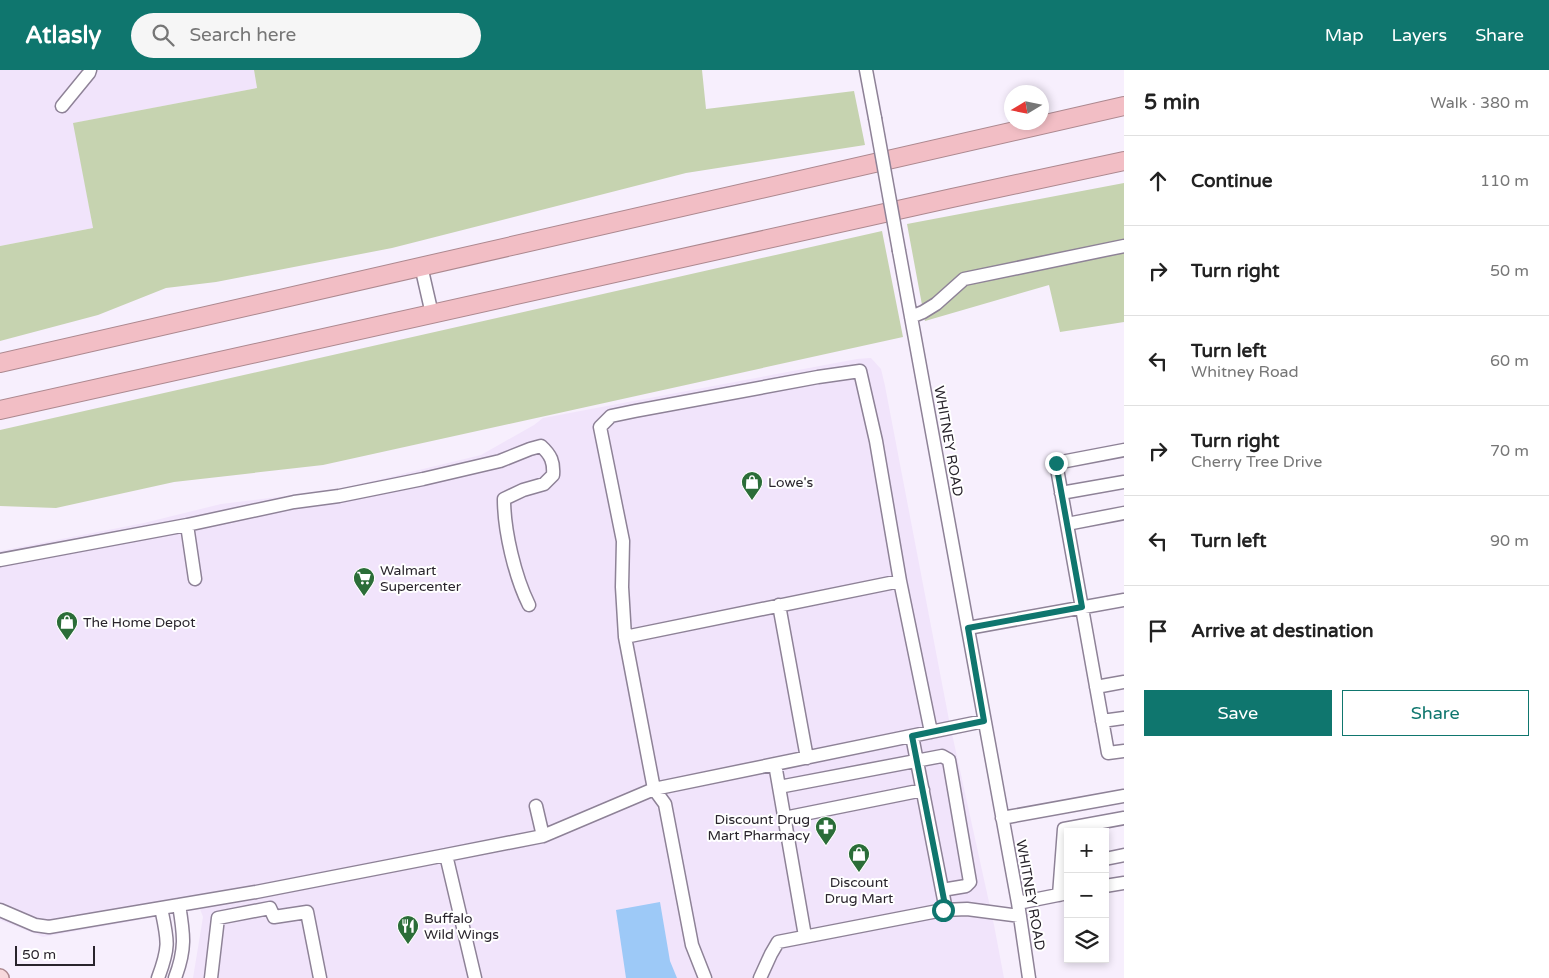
<!DOCTYPE html>
<meta charset="utf-8">
<style>
body{margin:0;font-family:"Varela Round",sans-serif;background:#f6f6f6;color:#222}
.controls{position:absolute;right:15px;bottom:15px;display:grid;overflow:hidden;border-radius:0px;box-shadow:0 2px 8px #0003}
.controls button{width:45px;height:45px;display:grid;place-items:center;padding:0;border:0;border-bottom:1px solid #e0e0e0;background:#fff;color:#222;font:25px sans-serif}
.compass{position:absolute;left:1004px;top:15px;width:45px;height:45px;border-radius:50%;background:#fff;box-shadow:0 2px 8px #0003;rotate:260deg}
.scale{position:absolute;left:15px;bottom:12px;width:80px;box-sizing:border-box;padding-left:5px;border:2px solid #29242c;border-top:0;font-size:14px;line-height:18px;white-space:nowrap;color:#29242c;-webkit-text-stroke:4px #fff;paint-order:stroke}
.stop{position:absolute;width:15px;height:15px;margin:-11px;border:4px solid #0f766e;border-radius:50%;background:#fff}
.stop.end{background:#0f766e;border-color:#fff;box-shadow:0 1px 5px #0008}
.list{margin:0;padding:0;list-style:none}
h2{display:flex;justify-content:space-between;align-items:center;height:65px;margin:0;padding:0 20px;font-size:21px}
h2 small{font-size:16px;font-weight:400;color:#767676}
.list li{display:grid;grid-template-columns:32px 1fr auto;gap:15px;align-items:center;box-sizing:border-box;height:90px;padding:0 20px;border-top:1px solid #e0e0e0}
.list b{display:block;font-size:19px;white-space:nowrap}
.list p{margin:0;font-size:16px;white-space:nowrap;color:#767676}
.list em{font-size:16px;font-style:normal;color:#767676}
.actions{display:flex;gap:10px;padding:15px 20px}
.actions a{flex:1;padding:11px 0;border:1px solid #0f766e;border-radius:0px;text-align:center;font-size:18px;color:#0f766e}
.actions .main{background:#0f766e;color:#fff}
.icon{flex:none;width:28px;height:28px;fill:none;stroke:currentColor;stroke-width:2;stroke-linecap:round;stroke-linejoin:round}
.map{position:relative;flex:none;width:1124px;height:908px;overflow:hidden}
header{display:flex;align-items:center;gap:30px;box-sizing:border-box;height:70px;padding:0 25px;background:#0f766e;color:#fff}
header strong{font-size:24px}
nav{display:flex;gap:28px;margin-inline-start:auto;font-size:18px}
.search{width:350px;height:45px;background:#f6f6f6;display:flex;align-items:center;gap:12px;box-sizing:border-box;padding:0 18px;border-radius:28px;color:#767676;font-size:19px}
main{display:flex}
aside{flex:1;background:#fff}
.map>svg:first-child{display:block}
</style>
<header>
<strong>Atlasly</strong>
<div class="search"><svg class="icon" aria-label="search" viewBox="0 0 24 24"><circle cx="10" cy="10" r="6"/><path d="M15 15l6 6"/></svg>Search here</div>
<nav><a>Map</a><a>Layers</a><a>Share</a></nav>
</header>
<main>
<div class="map">
<svg width="1124" height="908" viewBox="0 0 1124 908">
<rect width="100%" height="100%" fill="#f7effd"/>
<path fill="#f1e4fb" d="M0 0H254L257 18 74 53 93 158 0 176Z
M871 288 881 299 885 316 949 650 994 855 1004 908H193L203 847 200 839 43 867 0 850V481L144 453 221 434 310 423 328 422 481 385 534 355 543 348 857 289Z"/>
<path fill="#c6d3b0" d="M254 0H702L706 39 854 21 865 75 686 103 392 178 216 212 166 218 98 245 0 271V176L93 158 73 53 257 18Z
M1124 113V252L1060 262 1049 215 925 251 907 154Z
M882 161 903 267 323 395 174 412 56 438 0 436V360Z"/>
<path fill="#9dc9f7" d="M660 832 670 891 677 908H626L616 840Z"/>
<g fill="none" stroke-linecap="round" stroke-linejoin="round">
<g stroke="#8e8297" stroke-width="15">
<path id="minor" d="M866 0 875 48
M62 36 89 3 90 0
M899 181 1018 833 1029 908
M421 196 432 244
M911 247 923 242 936 234 964 209 1124 176
M1124 380 1056 393 1108 683 1124 681
M1061 423 1124 412
M1067 454 1124 443
M187 455 294 432 339 426 423 409 500 391 530 379 541 376C551 385 554 392 553 405L544 414 523 420 504 429C504 461 515 507 529 535
M0 490 187 455 195 509
M779 535 807 688
M968 558 1124 530
M625 567 900 511 931 662
M1096 617 1124 612
M1102 651 1124 648
M912 666 946 840
M775 694 805 866
M779 717 942 686 949 690 970 812 966 816 942 820
M784 748 923 720
M1002 748 1124 726
M543 766 654 719 984 651
M446 785 543 766 536 736
M1105 789 1124 785
M1105 816 1124 813
M1059 825 1064 759 1124 748
M1018 833 1068 823
M0 840 35 855 49 857 256 822 446 785 475 908
M158 908C170 876 168 871 161 838
M175 908C186 879 184 865 179 835
M211 908 218 848 270 838 274 847 307 842 320 908
M705 908 692 875 665 734 654 719 625 567 622 517 623 471 600 357 611 346 635 341 818 307 860 301 876 371 900 511
M760 908 771 884 778 872 943 840 967 839 1020 846"/>
</g>
<g stroke="#ac888f" stroke-width="18">
<path id="major" d="M0 907 1 908"/>
</g>
<g stroke="#ac888f" stroke-width="20">
<path id="highway" d="M0 293 1124 36
M0 340 952 128 1124 91"/>
</g>
<use href="#minor" stroke="#fff" stroke-width="12"/>
<use href="#major" stroke="#f7d8dc" stroke-width="15"/>
<use href="#highway" stroke="#f2bec5" stroke-width="18"/>
<g stroke="#8e8297" stroke-width="15" stroke-linecap="butt">
<path id="minor-bridge" d="M875 48 899 181"/>
</g>
<use href="#minor-bridge" stroke="#fff" stroke-width="12"/>
</g>
<g fill="none" stroke-linecap="round" stroke-linejoin="round">
<path stroke="#0f766e" stroke-width="6" d="M943 840H946L912 666 984 651 968 558 1082 537 1056 393"/>
</g>
<defs>
<g id="shop-pin" transform="scale(1.125)"><path d="M0 17L-7.5 6A9.5 9.5 0 1 1 7.5 6Z" fill="#2b6d38" stroke="#fff"/><path d="M-5-2.5h2.3a2.7 3.5 0 0 1 5.4 0H5L5.5 6h-11ZM-1.5-2.5h3a1.5 2.3 0 0 0-3 0Z" fill="#fff"/></g>
<g id="supermarket-pin" transform="scale(1.125)"><path d="M0 17L-7.5 6A9.5 9.5 0 1 1 7.5 6Z" fill="#2b6d38" stroke="#fff"/><path d="M-6-5.5h2.5l.6 2H6L4.5 2H-2.5L-4.4-4H-6ZM-1.5 3.2a1.3 1.3 0 1 0 .1 0ZM3 3.2a1.3 1.3 0 1 0 .1 0Z" fill="#fff"/></g>
<g id="pharmacy-pin" transform="scale(1.125)"><path d="M0 17L-7.5 6A9.5 9.5 0 1 1 7.5 6Z" fill="#2b6d38" stroke="#fff"/><path d="M-2-6h4v4h4v4h-4v4h-4v-4h-4v-4h4Z" fill="#fff"/></g>
<g id="restaurant-pin" transform="scale(1.125)"><path d="M0 17L-7.5 6A9.5 9.5 0 1 1 7.5 6Z" fill="#2b6d38" stroke="#fff"/><path d="M-5-6h1v4h1v-4h1v4h1v-4h1v5L-1.5 .5V6h-2V.5L-5-1ZM5-6V6H3V1.5H1.5Q1.5-4 5-6Z" fill="#fff"/></g>
</defs>
<g fill-rule="evenodd">
<use href="#shop-pin" x="752" y="412"/>
<use href="#supermarket-pin" x="364" y="508"/>
<use href="#shop-pin" x="67" y="552"/>
<use href="#pharmacy-pin" x="826" y="757"/>
<use href="#shop-pin" x="859" y="784"/>
<use href="#restaurant-pin" x="408" y="856"/>
</g>
<g text-anchor="middle" stroke-width="4" stroke-linejoin="round" paint-order="stroke">
<g font-size="14" fill="#29242c" stroke="#fff">
<text transform="translate(949 371) rotate(80)" y="5">WHITNEY ROAD</text>
<text transform="translate(1031 825) rotate(80)" y="5">WHITNEY ROAD</text>
</g>
<g font-size="14" fill="#29242c" stroke="#fff" text-anchor="start">
<text x="768" y="417">Lowe's</text>
<text x="380" y="505">Walmart<tspan x="380" dy="16">Supercenter</tspan></text>
<text x="83" y="557">The Home Depot</text>
<text x="810" y="754" text-anchor="end">Discount Drug<tspan x="810" dy="16">Mart Pharmacy</tspan></text>
<text x="859" y="817" text-anchor="middle">Discount<tspan x="859" dy="16">Drug Mart</tspan></text>
<text x="424" y="853">Buffalo<tspan x="424" dy="16">Wild Wings</tspan></text>
</g>
</g>
</svg>
<div class="controls">
<button>+</button>
<button>−</button>
<button><svg class="icon" aria-label="layers" viewBox="0 0 24 24"><path d="M12 4l9 5-9 5-9-5zM3 14l9 5 9-5"/></svg></button>
</div>
<svg class="compass" viewBox="-18 -18 36 36"><path d="M0-13l5 13h-10z" fill="#e53935"/><path d="M0 13l5-13h-10z" fill="#767676"/></svg>
<div class="scale">50 m</div>
<div class="stop" style="left:943px;top:840px"></div>
<div class="stop end" style="left:1056px;top:393px"></div>
</div>
<aside>
<h2>5 min<small>Walk · 380 m</small></h2>
<ul class="list">
<li><svg class="icon" aria-label="ahead" viewBox="0 0 24 24"><path d="M12 20V5M6 11l6-6 6 6"/></svg><div><b>Continue</b></div><em>110 m</em></li>
<li><svg class="icon" aria-label="right" viewBox="0 0 24 24"><path d="M7 20v-9h11M14 6l5 5-5 5"/></svg><div><b>Turn right</b></div><em>50 m</em></li>
<li><svg class="icon" aria-label="left" viewBox="0 0 24 24"><path d="M17 20v-9H6M10 6l-5 5 5 5"/></svg><div><b>Turn left</b><p>Whitney Road</p></div><em>60 m</em></li>
<li><svg class="icon" aria-label="right" viewBox="0 0 24 24"><path d="M7 20v-9h11M14 6l5 5-5 5"/></svg><div><b>Turn right</b><p>Cherry Tree Drive</p></div><em>70 m</em></li>
<li><svg class="icon" aria-label="left" viewBox="0 0 24 24"><path d="M17 20v-9H6M10 6l-5 5 5 5"/></svg><div><b>Turn left</b></div><em>90 m</em></li>
<li><svg class="icon" aria-label="arrive" viewBox="0 0 24 24"><path d="M6 21V4h12l-3 4 3 4H6"/></svg><div><b>Arrive at destination</b></div></li>
</ul>
<div class="actions"><a class="main">Save</a><a>Share</a></div>
</aside>
</main>
